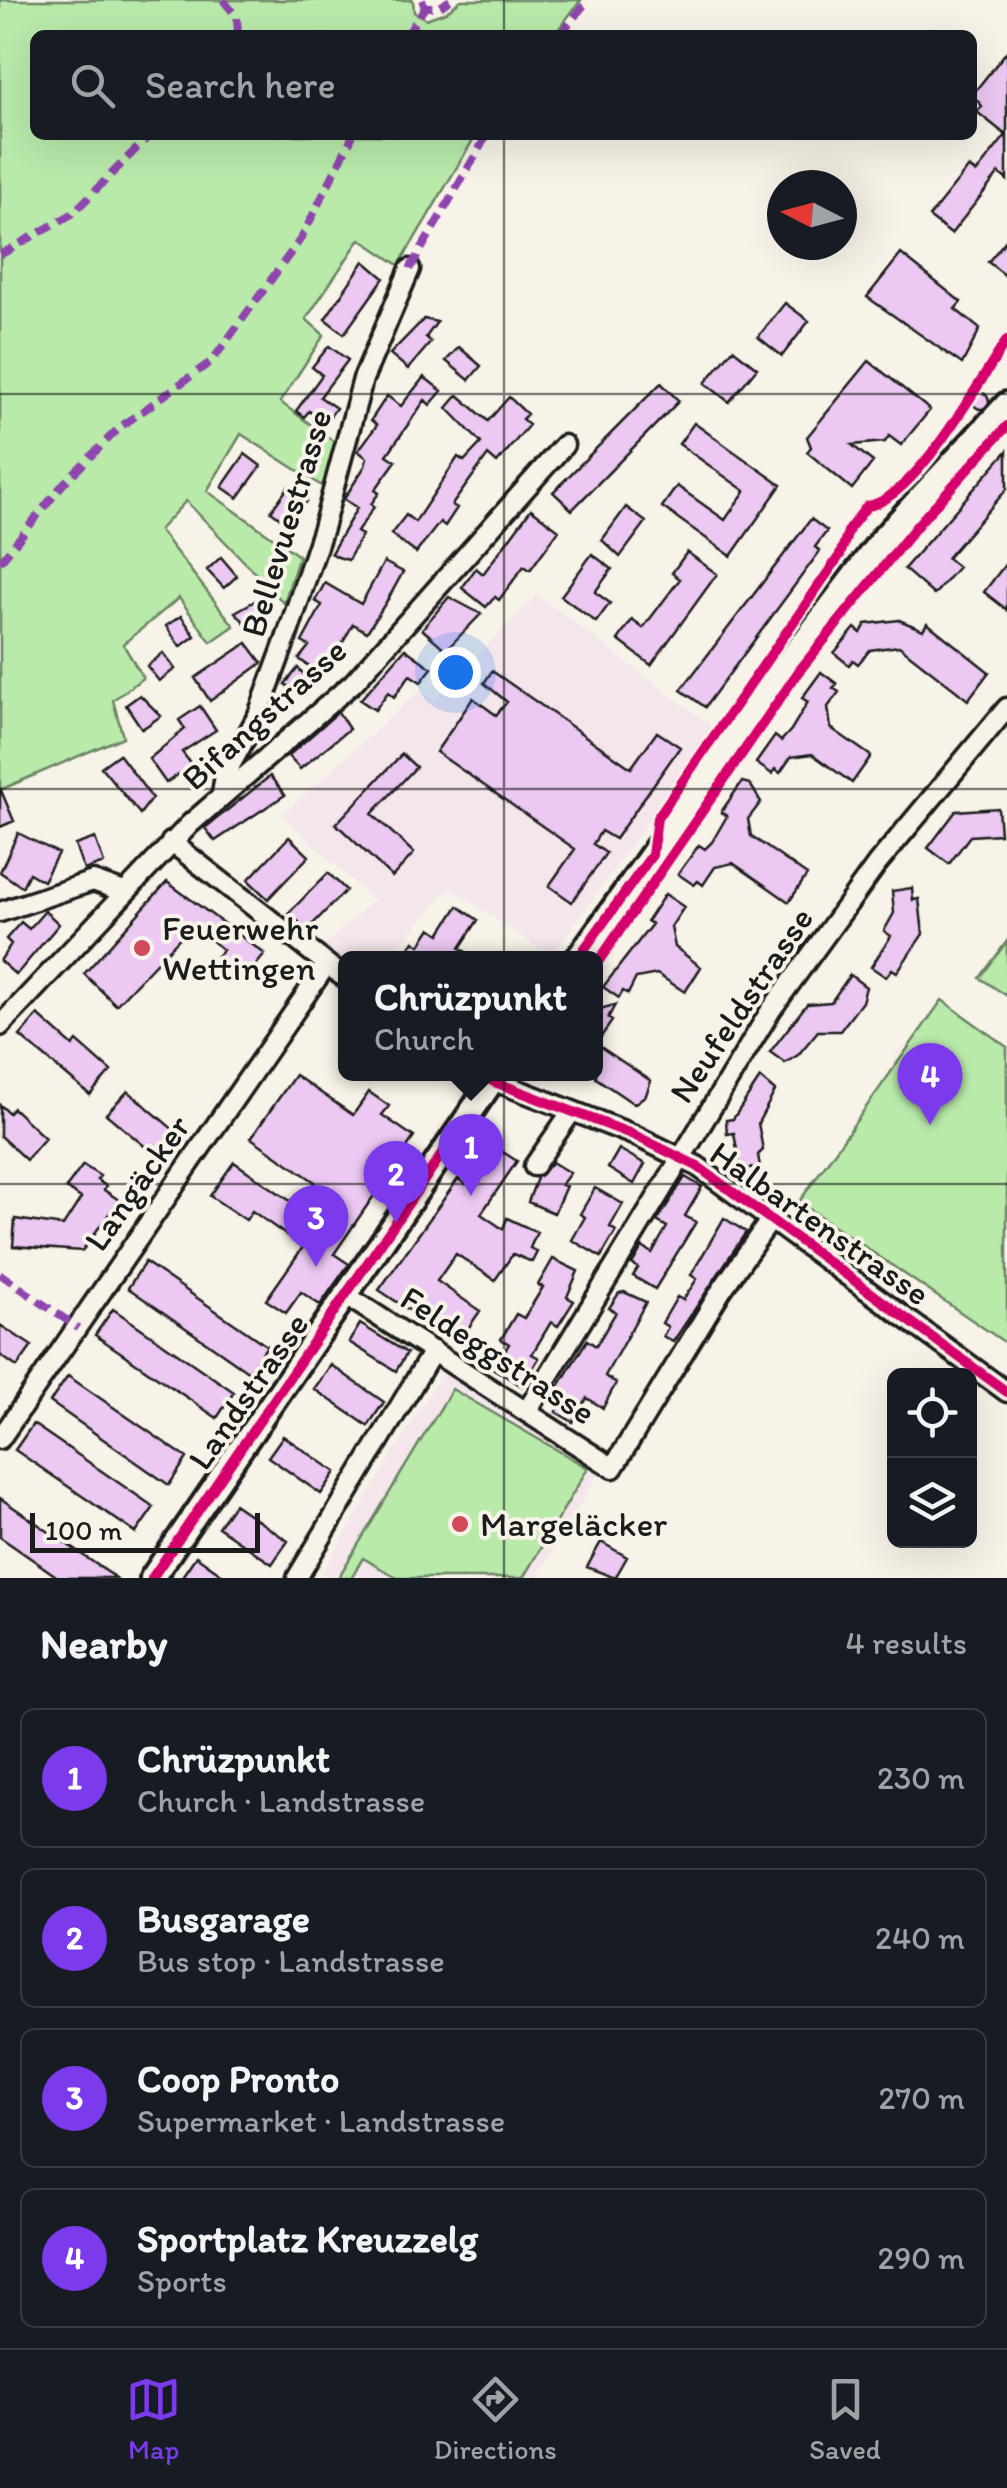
<!DOCTYPE html>
<meta charset="utf-8">
<style>
body{margin:0;font-family:Itim,sans-serif;background:#242831;color:#f1f3f6}
.controls{position:absolute;right:30px;bottom:30px;display:grid;overflow:hidden;border-radius:15px;box-shadow:0 10px 40px #0002}
.controls button{width:90px;height:90px;display:grid;place-items:center;padding:0;border:0;border-bottom:2px solid #363941;background:#171b24;color:#f1f3f6;font:50px sans-serif}
.compass{position:absolute;left:767px;top:170px;width:90px;height:90px;border-radius:50%;background:#171b24;box-shadow:0 10px 40px #0002;rotate:276deg}
.scale{position:absolute;left:30px;bottom:25px;width:230px;box-sizing:border-box;padding-left:10px;border:5px solid #1c1c1c;border-top:0;font-size:28px;line-height:35px;white-space:nowrap;color:#1c1c1c;-webkit-text-stroke:8px #f7f3e8;paint-order:stroke}
.you{position:absolute;left:455px;top:672px;width:35px;height:35px;margin:-25px;border:8px solid #fff;border-radius:50%;background:#1a73e8;box-shadow:0 0 0 15px #1a73e833}
.badge{display:grid;place-items:center;width:65px;height:65px;border-radius:50%;background:#7c3aed;color:#fff;font-size:32px;font-weight:700}
.pin{position:absolute;translate:-50% -82px;filter:drop-shadow(0 2px 5px #0008)}
.pin::after{content:'';position:absolute;top:52px;width:35px;height:30px;background:inherit;clip-path:polygon(0 0,100% 0,50% 100%)}
.popup{position:absolute;left:338px;top:951px;width:265px;height:130px;box-sizing:border-box;display:grid;place-content:center;border-radius:15px;background:#171b24;filter:drop-shadow(0 2px 8px #0005);font-size:32px;white-space:nowrap;color:#9ea1a6}
.popup b{font-size:38px;color:#f1f3f6}
.popup::after{content:'';position:absolute;left:50%;top:100%;margin-left:-20px;border:20px solid transparent;border-top-color:#171b24}
.list{margin:0;padding:0;list-style:none}
h2{display:flex;justify-content:space-between;align-items:center;height:130px;margin:0;padding:0 40px;font-size:42px}
h2 small{font-size:32px;font-weight:400;color:#9ea1a6}
.list li{display:grid;grid-template-columns:65px 1fr auto;gap:30px;align-items:center;box-sizing:border-box;height:140px;margin:0 20px 20px;padding:0 20px;border:2px solid #363941;border-radius:15px}
.list b{display:block;font-size:38px;white-space:nowrap}
.list p{margin:0;font-size:32px;white-space:nowrap;color:#9ea1a6}
.list em{font-size:32px;font-style:normal;color:#9ea1a6}
.icon{flex:none;width:55px;height:55px;fill:none;stroke:currentColor;stroke-width:2;stroke-linecap:round;stroke-linejoin:round}
.map{position:relative;flex:none;width:1007px;height:1578px;overflow:hidden}
.search{position:absolute;background:#171b24;box-shadow:0 10px 40px #0002;left:30px;right:30px;top:30px;height:110px;display:flex;align-items:center;gap:25px;box-sizing:border-box;padding:0 35px;border-radius:15px;color:#9ea1a6;font-size:38px}
.sheet{height:770px;background:#171b24}
nav{display:flex;justify-content:space-around;align-items:center;box-sizing:border-box;height:140px;border-top:2px solid #363941;background:#171b24;font-size:28px;color:#9ea1a6}
nav a{display:grid;justify-items:center;gap:5px}
nav .on{color:#7c3aed}
.map>svg:first-child{display:block}
</style>
<div class="map">
<svg width="1007" height="1578" viewBox="0 0 1007 1578">
<rect width="100%" height="100%" fill="#f7f3e8"/>
<filter id="ink" filterUnits="userSpaceOnUse"><feTurbulence type="fractalNoise" baseFrequency=".01" numOctaves="2"/><feDisplacementMap in="SourceGraphic" scale="20" xChannelSelector="R" yChannelSelector="G"/><feConvolveMatrix kernelMatrix="1 2 1 2 8 2 1 2 1" color-interpolation-filters="sRGB"/></filter>
<g filter="url(#ink)">
<path fill="#f4e6eb" d="M537 595 714 728 551 957 450 887 389 958H346V971L319 950 373 900 282 815 419 691 434 700Z
M442 1372 600 1470 537 1578H319Z"/>
<path fill="#b9eaaa" stroke="#6a8363" stroke-width="2.5" d="M0 0H413L414 12 426 19 446 12 461 0H581L554 35H35V135H476L399 265 360 239 306 319 324 335 280 402 336 443 325 488 241 434 207 491 299 556 284 603 186 501 159 530 234 626 211 642 179 598 123 644 143 678 113 700 123 737 0 790Z
M1007 941V996L980 978Z
M942 1000 1007 1047V1344L799 1202Z
M452 1389 588 1468 523 1578H397L363 1558 351 1578H338Z"/>
<path fill="#ecc8f3" stroke="#1c1c1c" stroke-width="2.5" d="M1007 51V180L999 173 951 234 929 217 969 167 976 173 1006 135 977 112 982 106 972 95Z
M1007 239V277L988 262Z
M901 254 961 302 955 309 980 329 962 364 867 297Z
M364 261 384 278 344 334 325 319Z
M785 303 809 321 782 356 758 337Z
M424 319 437 322 426 337 431 342 408 369 390 354Z
M329 346 348 360 320 397 336 408 325 423 309 411 304 417 296 411 322 375 312 367Z
M459 347 481 366 469 380 446 361Z
M733 349 757 368 729 402 705 383Z
M869 361 930 410 901 445 889 436 885 442 852 445 873 462 852 489 807 452 811 447 807 437Z
M424 377 442 391 430 405 425 400 387 455 396 461 375 490 379 493 371 504 374 507 357 532 362 535 348 560 338 557 331 553 357 508 344 499 365 466 367 458 358 451 377 425 371 420 387 396 401 406Z
M661 383 679 401 572 510 553 492Z
M973 401a8 8 0 1 1 16 0a8 8 0 1 1-16 0Z
M458 395 488 421 509 397 527 414 522 419 529 425 497 463 488 455 452 505 457 508 445 526 440 522 416 553 391 534 406 515 415 522 458 457 464 461 481 443 447 408Z
M694 423 781 485 731 556 662 507 677 486 725 520 745 491 679 444Z
M1007 451V489L947 558 958 567 934 595 904 569Z
M245 454 261 466 238 498 222 487Z
M289 486 307 500 289 524 271 511Z
M626 507 646 522 620 557 602 540Z
M531 509 559 530 530 570 524 566 499 600 495 597 486 607 462 588 476 568 483 574Z
M811 519 827 531 815 547 820 551 705 707 681 690Z
M687 552 717 574 651 665 618 640 632 620 643 628 680 579 672 573Z
M592 554 612 569 595 592 610 603 596 622 561 596Z
M221 557 237 576 224 588 207 570Z
M384 562 403 572 388 599 367 632 353 624 334 659 329 657 317 672 299 659 309 646 302 642 322 605 315 601 325 583 361 604Z
M1007 562V610L984 592Z
M262 597 273 609 251 629 235 612Z
M449 597 481 614 446 650 422 629Z
M181 616 195 636 180 647 166 626Z
M899 620 923 630 927 623 989 672 968 700 899 646 870 650 858 664 853 660 849 665 834 653 855 628 861 633 866 624Z
M247 643 262 663 210 701 195 678Z
M405 649 432 668 421 682 410 675 394 697 388 692 375 710 360 700Z
M163 653 175 669 159 681 147 666Z
M298 668 310 681 299 695 285 684Z
M492 671 631 768 657 732 680 747 615 839 601 831 593 844 606 853 572 902 549 886 575 849 436 752 473 698 496 715 507 702 484 683Z
M821 672 837 684 833 688 839 692 828 707 831 728 871 756 852 783 812 754 791 757 780 773 775 769 772 774 756 763 775 736 781 741 791 730 808 702 802 698Z
M140 695 161 716 142 729 126 705Z
M200 706 216 730 182 752 192 765 166 783 149 759 185 729 179 720Z
M338 712 349 729 300 769 288 756Z
M119 754 152 798 140 814 101 767Z
M402 754 416 767 372 814 414 853 392 877 336 824Z
M270 776 285 795 215 841 205 828Z
M742 782 750 784 761 802 748 819 751 836 807 875 789 902 733 863 715 867 703 885 698 881 694 885 678 874 699 845 705 849 712 842 727 816 721 812Z
M0 788 14 821 0 827Z
M998 808 1000 834 970 836 949 864 928 848 956 811Z
M18 833 58 853 43 881 29 873 22 887 0 872Z
M289 837 309 856 268 899 248 880Z
M95 838 104 863 84 870 75 845Z
M328 873 346 890 307 930 289 913Z
M167 882 265 954 244 980H238L217 956 223 950 193 924 116 1005 84 974Z
M912 888 913 900 919 899 923 934 897 972 892 969 886 977 871 967 891 936 884 931 894 913 892 891Z
M665 894 684 907 671 927 675 947 701 967 685 992 657 974 636 978 628 994 623 991 619 998 603 987 652 924 647 921Z
M458 906 478 920 460 948 475 958H402L414 941 420 945 431 928 440 934Z
M45 911 59 924 16 975 0 961 11 944 6 939 21 922 29 929Z
M850 975 866 987 862 1002 840 1031H818L798 1055 785 1063 770 1052 807 1004 831 1002Z
M615 1005 608 1018 612 1021 596 1044 651 1081 646 1095 634 1104 596 1078V1010Z
M38 1015 73 1046 77 1041 111 1071 90 1095 20 1036Z
M295 1075 353 1115 369 1092 389 1106 382 1115 414 1137 334 1254 349 1264 320 1305 301 1292 286 1313 266 1300 303 1247 252 1211 246 1220 210 1196 234 1162 299 1207 315 1182 251 1138Z
M760 1078 775 1091 758 1123 763 1150 758 1155 760 1167 745 1169 739 1162 734 1133 727 1134 726 1120 733 1119Z
M128 1091 175 1131 154 1154 106 1114Z
M0 1105 9 1113 13 1108 45 1138 26 1160 0 1136Z
M492 1145 517 1161 481 1214 503 1229 507 1218 537 1232 530 1248 537 1252 532 1262 513 1254 495 1280 456 1254 437 1281 480 1311 458 1343 379 1290 458 1179 466 1184Z
M619 1149 645 1164 634 1184 608 1168Z
M552 1162 570 1173 561 1185 566 1186 554 1213 528 1202 537 1178Z
M83 1165 100 1176 97 1180 106 1186 104 1190 119 1200 82 1251 13 1246 15 1219 63 1226 81 1198 66 1188Z
M685 1177 702 1187 685 1216 696 1222 655 1289 633 1276 638 1268 632 1264 642 1247 652 1253 667 1227 657 1221Z
M595 1188 623 1204 610 1227 616 1231 601 1257 572 1240 585 1217 580 1214Z
M724 1218 746 1232 673 1342 663 1336 668 1327 662 1323 677 1297 683 1300 697 1279 691 1275Z
M553 1259 578 1271 567 1297 574 1301 558 1326 551 1322 532 1354 539 1358 522 1386 494 1369 509 1344 501 1339 516 1314 524 1318 543 1287 538 1285Z
M145 1262 267 1346 249 1372 128 1288Z
M624 1292 646 1302 605 1376 616 1383 603 1408 587 1398 573 1422 556 1412 566 1395 557 1389 587 1340 596 1346 616 1312 609 1308 619 1293Z
M113 1309 234 1392 217 1418 95 1335Z
M360 1324 407 1353 396 1371 349 1342Z
M0 1325 32 1346 17 1367 0 1355Z
M331 1365 384 1402 368 1426 314 1389Z
M68 1376 187 1458 169 1485 50 1402Z
M33 1424 154 1507 136 1533 15 1450Z
M283 1436 336 1472 321 1494 268 1457Z
M0 1498 42 1527 116 1578H59L39 1564 0 1537Z
M234 1504 288 1541 272 1564 218 1527Z
M601 1542 627 1557 615 1578 587 1567Z
M196 1556 227 1578H181Z"/>
<g fill="none" stroke-linecap="round" stroke-linejoin="round">
<g stroke="#1c1c1c" stroke-width="25">
<path id="minor" d="M222 794 225 775 258 715 286 639 323 528 363 379 410 269
M171 842 346 979
M0 912 93 881 124 892
M0 1026 190 824 353 683 564 445
M477 1074 634 1135 697 1166 1007 1392
M534 1166 572 1111
M347 1296 613 1468 721 1291 771 1219
M527 1411 771 1010 877 864 1007 708
M0 1439 327 964
M297 1578 433 1351"/>
</g>
<g stroke="#1c1c1c" stroke-width="30">
<path id="secondary" d="M578 958 786 665 882 539 1007 404
M152 1578 497 1074"/>
</g>
<use href="#minor" stroke="#f7f3e8" stroke-width="18"/>
<use href="#secondary" stroke="#f7f3e8" stroke-width="22"/>
<path stroke="#8e44ad" stroke-width="8" stroke-dasharray="15 8" stroke-linecap="butt" d="M223 0 237 17 238 35
M422 0 425 7H440L450 0
M407 35 425 7
M560 35 588 0
M0 255 72 214 150 135
M410 269 487 135
M0 562 64 483 119 428 212 361 302 237 353 135
M0 1274 78 1328"/>
<g stroke="#f7f3e8" stroke-width="16">
<path id="cycleway" d="M578 958 652 855 657 818 840 555 849 529 867 506C914 501 980 380 1007 340
M596 965 799 671 919 523 1007 426
M497 1074 492 1081 634 1135 697 1166 1007 1392
M152 1578 455 1135"/>
</g>
<use href="#cycleway" stroke="#d6006c" stroke-width="10"/>
</g>
</g>
<path fill="none" stroke="#1c1c1c" stroke-width="2.5" stroke-opacity="0.55" d="M504 0V35M504 135V1578M0 394H1007M0 789H1007M0 1184H1007"/>
<g fill="#d1495b" stroke="#f7f3e8" stroke-width="4">
<circle cx="142" cy="948" r="10"/>
<circle cx="460" cy="1524" r="10"/>
</g>
<g text-anchor="middle" stroke-width="8" stroke-linejoin="round" paint-order="stroke">
<g font-size="35" fill="#1c1c1c" stroke="#f7f3e8">
<text transform="translate(286 523) rotate(-73)" y="12">Bellevuestrasse</text>
<text transform="translate(264 714) rotate(-42)" y="12">Bifangstrasse</text>
<text transform="translate(741 1005) rotate(-56)" y="12">Neufeldstrasse</text>
<text transform="translate(137 1183) rotate(-55)" y="12">Langäcker</text>
<text transform="translate(820 1223) rotate(35)" y="12">Halbartenstrasse</text>
<text transform="translate(498 1355) rotate(33)" y="12">Feldeggstrasse</text>
<text transform="translate(248 1391) rotate(-55)" y="12">Landstrasse</text>
</g>
<g font-size="35" fill="#1c1c1c" stroke="#f7f3e8" text-anchor="start">
<text x="162" y="940">Feuerwehr<tspan x="162" dy="40">Wettingen</tspan></text>
<text x="480" y="1536">Margeläcker</text>
</g>
</g>
</svg>
<div class="controls">
<button><svg class="icon" aria-label="locate" viewBox="0 0 24 24"><circle cx="12" cy="12" r="6"/><path d="M12 2v4M12 18v4M2 12h4M18 12h4"/></svg></button>
<button><svg class="icon" aria-label="layers" viewBox="0 0 24 24"><path d="M12 4l9 5-9 5-9-5zM3 14l9 5 9-5"/></svg></button>
</div>
<svg class="compass" viewBox="-18 -18 36 36"><path d="M0-13l5 13h-10z" fill="#e53935"/><path d="M0 13l5-13h-10z" fill="#9ea1a6"/></svg>
<div class="scale">100 m</div>
<div class="you"></div>
<div class="pin badge" style="left:471px;top:1196px">1</div>
<div class="popup"><b>Chrüzpunkt</b>Church</div>
<div class="pin badge" style="left:396px;top:1223px">2</div>
<div class="pin badge" style="left:316px;top:1267px">3</div>
<div class="pin badge" style="left:930px;top:1125px">4</div>
<div class="search"><svg class="icon" aria-label="search" viewBox="0 0 24 24"><circle cx="10" cy="10" r="6"/><path d="M15 15l6 6"/></svg>Search here</div>
</div>
<section class="sheet">
<h2>Nearby<small>4 results</small></h2>
<ul class="list">
<li><span class="badge">1</span><div><b>Chrüzpunkt</b><p>Church · Landstrasse</p></div><em>230 m</em></li>
<li><span class="badge">2</span><div><b>Busgarage</b><p>Bus stop · Landstrasse</p></div><em>240 m</em></li>
<li><span class="badge">3</span><div><b>Coop Pronto</b><p>Supermarket · Landstrasse</p></div><em>270 m</em></li>
<li><span class="badge">4</span><div><b>Sportplatz Kreuzzelg</b><p>Sports</p></div><em>290 m</em></li>
</ul>
</section>
<nav>
<a class="on"><svg class="icon" aria-label="map" viewBox="0 0 24 24"><path d="M3 6l6-2 6 2 6-2v14l-6 2-6-2-6 2zM9 4v14M15 6v14"/></svg>Map</a>
<a><svg class="icon" aria-label="directions" viewBox="0 0 24 24"><path d="M12 3l9 9-9 9-9-9zM9 14v-3h6M13 9l2 2-2 2"/></svg>Directions</a>
<a><svg class="icon" aria-label="saved" viewBox="0 0 24 24"><path d="M7 4h10v16l-5-4-5 4z"/></svg>Saved</a>
</nav>
